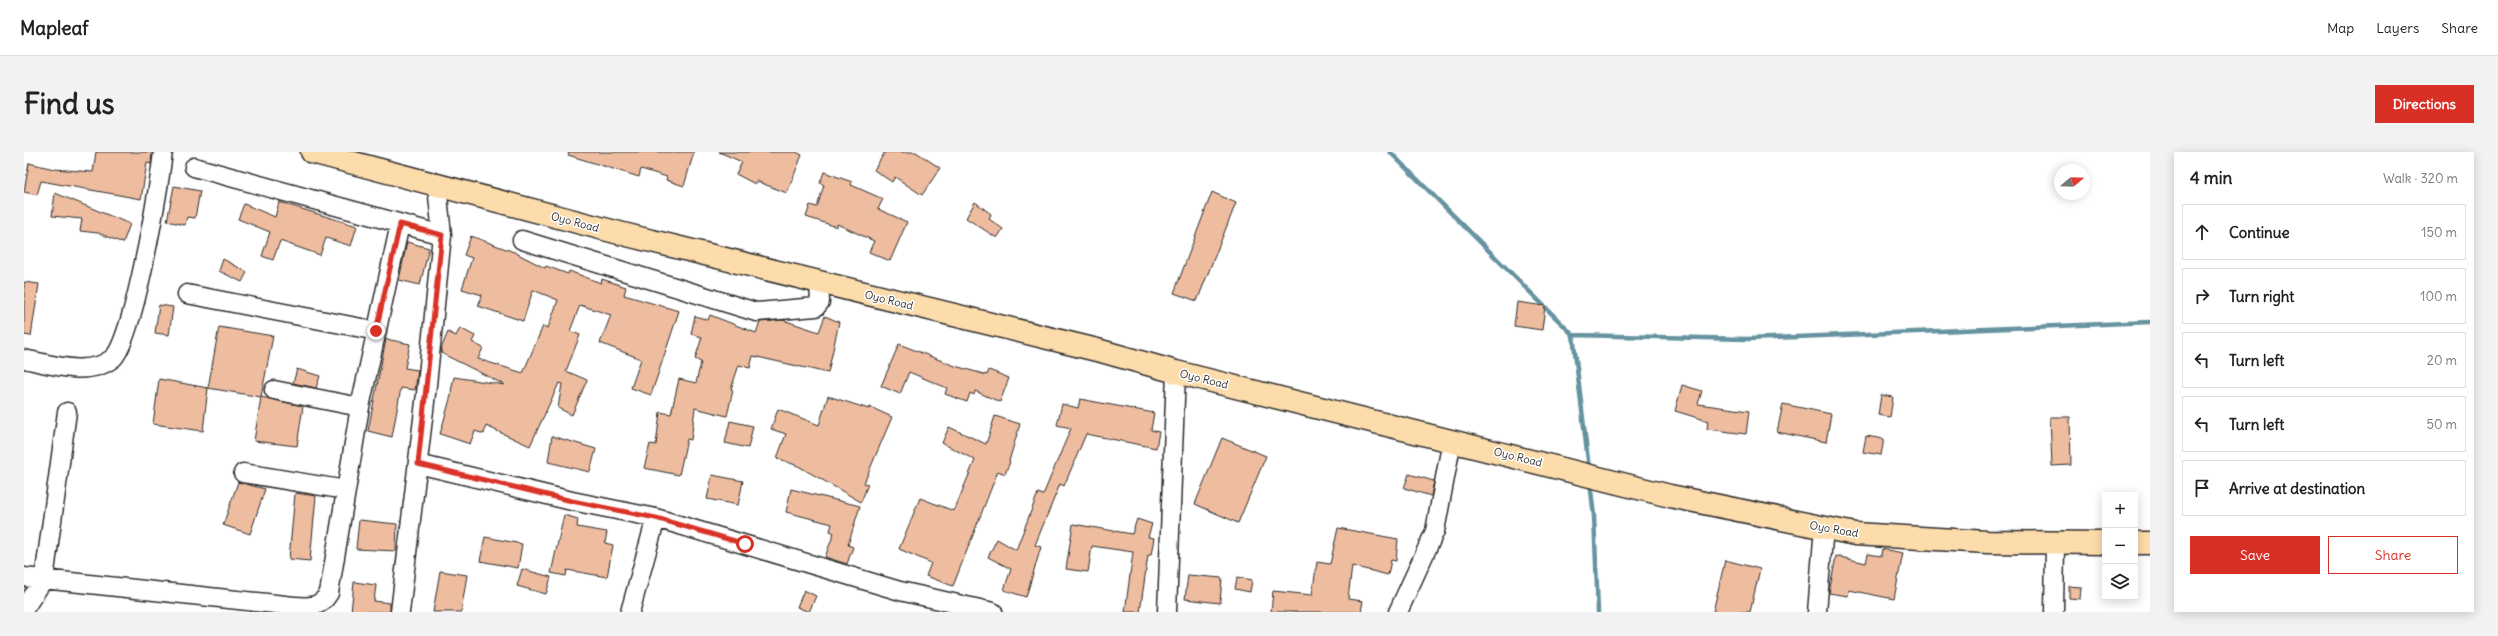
<!DOCTYPE html>
<meta charset="utf-8">
<style>
body{margin:0;font-family:Delius,sans-serif;background:#f2f2f2;color:#222}
.controls{position:absolute;right:12px;bottom:12px;display:grid;overflow:hidden;border-radius:0px;box-shadow:0 2px 10px #0003}
.controls button{width:36px;height:36px;display:grid;place-items:center;padding:0;border:0;border-bottom:1px solid #e0e0e0;background:#fff;color:#222;font:20px sans-serif}
.compass{position:absolute;left:2030px;top:12px;width:36px;height:36px;border-radius:50%;background:#fff;box-shadow:0 2px 10px #0003;rotate:71deg}
.stop{position:absolute;width:12px;height:12px;margin:-9px;border:3px solid #d93025;border-radius:50%;background:#fff}
.stop.end{background:#d93025;border-color:#fff;box-shadow:0 1px 4px #0008}
.list{margin:0;padding:0;list-style:none}
h2{display:flex;justify-content:space-between;align-items:center;height:52px;margin:0;padding:0 16px;font-size:17px}
h2 small{font-size:13px;font-weight:400;color:#767676}
.list li{display:grid;grid-template-columns:26px 1fr auto;gap:12px;align-items:center;box-sizing:border-box;height:56px;margin:0 8px 8px;padding:0 8px;border:1px solid #e0e0e0;border-radius:0px}
.list b{display:block;font-size:15px;white-space:nowrap}
.list em{font-size:13px;font-style:normal;color:#767676}
.actions{display:flex;gap:8px;padding:12px 16px}
.actions a{flex:1;padding:9px 0;border:1px solid #d93025;border-radius:0px;text-align:center;font-size:14px;color:#d93025}
.actions .main{background:#d93025;color:#fff}
.icon{flex:none;width:22px;height:22px;fill:none;stroke:currentColor;stroke-width:2;stroke-linecap:round;stroke-linejoin:round}
.map{position:relative;flex:none;width:2126px;height:460px;overflow:hidden;border-radius:0px}
header{display:flex;align-items:center;gap:24px;box-sizing:border-box;height:56px;padding:0 20px;background:#fff;border-bottom:1px solid #e0e0e0}
header strong{font-size:19px}
nav{display:flex;gap:22px;margin-inline-start:auto;font-size:14px}
.intro{display:flex;align-items:center;justify-content:space-between;box-sizing:border-box;height:96px;padding:0 24px}
h1{margin:0;font-size:28px}
.button{padding:10px 18px;border-radius:0px;background:#d93025;color:#fff;font-size:14px;font-weight:700}
main{display:flex;gap:24px;padding:0 24px}
aside{flex:1;background:#fff;border-radius:0px;box-shadow:0 2px 10px #0003}
.map>svg:first-child{display:block}
</style>
<header>
<strong>Mapleaf</strong>
<nav><a>Map</a><a>Layers</a><a>Share</a></nav>
</header>
<div class="intro"><h1>Find us</h1><a class="button">Directions</a></div>
<main>
<div class="map">
<svg width="2126" height="460" viewBox="0 0 2126 460">
<rect width="100%" height="100%" fill="#fff"/>
<filter id="ink" filterUnits="userSpaceOnUse"><feTurbulence type="fractalNoise" baseFrequency=".025" numOctaves="2"/><feDisplacementMap in="SourceGraphic" scale="8" xChannelSelector="R" yChannelSelector="G"/><feConvolveMatrix kernelMatrix="1 2 1 2 8 2 1 2 1" color-interpolation-filters="sRGB"/></filter>
<g filter="url(#ink)">
<g fill="none" stroke-linecap="round" stroke-linejoin="round">
<path stroke="#6693a0" stroke-width="4.5" d="M1366 0 1549 183 1723 187 2126 170
M1549 183 1565 317
M1566 330 1570 364 1574 460"/>
</g>
<path fill="#eebc9f" stroke="#2b2b2b" d="M72 0H128L127 12 123 11 117 47 17 29 13 43 0 40 5 11 30 17 69 20Z
M545 0H670L660 34 642 28 643 25 617 17 615 25 544 3Z
M695 0H772L778 3 763 41 732 29 731 32 712 22 718 10Z
M861 0H892L916 16 898 43 871 25 868 30 850 18Z
M800 20 828 30 827 33 859 47 854 57 883 70 866 109 845 100 850 89 813 72V75L782 65 786 53 793 55 800 33 796 31Z
M150 34 176 39 171 66 163 65 161 73 143 69Z
M1188 40 1212 51 1173 149 1150 141Z
M31 41 106 72 99 91 74 81 56 79 58 67 28 64Z
M255 50 333 74 327 94 302 86 296 103 256 89 249 108 238 104 246 80 214 67 220 52 251 65Z
M951 50 967 62 965 67 979 77 973 86 942 66Z
M447 84 490 100 521 116 522 114 544 122 545 119 577 131 578 127 602 135 600 143 655 159 627 243 607 236 617 207 576 191 587 163 556 153 546 179 556 183 542 219 563 228 548 263 534 256 538 232 535 231 506 294 462 274 460 282 451 279 446 292 416 282 428 240 427 239 430 225 481 233 417 201 418 194 424 180 432 184 436 176 451 184 448 190 459 196 454 207 499 221 519 174 524 176 534 148 509 138 499 169 454 154 458 143 438 137 448 106 440 103Z
M383 90 405 96 396 133 375 128Z
M199 107 223 120 218 130 195 119Z
M0 130 15 132 7 184 0 183Z
M1493 150 1521 154 1518 178 1490 174Z
M135 153 149 155 145 183 131 181Z
M686 163 732 181 736 170 759 168 795 180 801 164 815 170 804 221 729 204 726 216 715 213 707 237 709 238 703 264 671 256 667 288 663 287 655 323 620 316 626 292 632 293 636 260 647 262 655 227 672 231 677 210 671 207 678 185 667 182 671 164 684 168Z
M195 175 249 184 237 245 184 236Z
M362 187 386 192 381 216 394 218 391 238 377 236 368 285 344 279Z
M875 192 931 214 963 223 965 218 985 226 976 250 951 239 950 243 946 241 943 250 921 242 923 236 885 220 876 242 857 234Z
M273 217 296 224 292 236 269 231Z
M135 227 184 236 179 279 129 272Z
M1658 233 1678 239 1674 252 1725 259 1722 282 1683 277 1684 269 1651 259Z
M1857 243 1869 245 1866 265 1854 263Z
M804 244 845 257 846 255 868 265 840 331 844 332 837 350 774 314 753 306 762 282 747 277 754 257 795 273Z
M237 245 279 254 273 294 230 289Z
M1056 247 1130 261 1127 278 1135 280 1132 296 1062 282 1040 334 1036 332 1011 393 1017 395 1002 445 980 438 987 417 964 405 973 387 992 398 1014 341 1019 343 1047 276 1033 273 1038 252 1054 256Z
M1759 252 1807 262 1802 290 1753 280Z
M971 264 996 272 985 309 986 310 981 322 974 319 929 434 902 424 907 411 875 397 896 346 930 359 951 308 918 291 925 275 962 292Z
M2026 265H2046L2047 313 2028 314Z
M706 269 729 274 724 296 701 291Z
M528 284 572 297 566 320 524 310Z
M1842 284 1860 287 1857 303 1839 300Z
M1198 286 1242 304 1214 371 1171 352Z
M1385 322 1410 329 1407 344 1380 336Z
M688 323 719 329 714 353 683 347Z
M214 330 241 337 226 382 199 373Z
M767 337 836 354 824 393 829 395 823 412 801 405 810 381 806 379 808 372 762 360Z
M271 341 292 344 286 409 265 407Z
M540 363 554 367 553 375 583 380 581 391 589 393 583 425 543 418 542 424 527 421Z
M1113 367 1128 372 1124 385 1130 386 1127 403H1124L1116 460H1101L1109 400 1068 394 1064 420 1042 417 1049 372 1108 382Z
M335 368 373 372 372 399 332 397Z
M1314 376 1374 387 1372 409 1367 408 1364 423 1328 414 1324 447 1339 449 1337 460H1247L1249 439 1288 443 1293 410 1306 412Z
M461 385 498 392 494 416 456 409Z
M1858 397 1879 401 1870 447 1825 438 1824 444 1805 441 1812 404 1842 411 1844 402 1857 404Z
M1701 408 1736 417 1726 460H1689Z
M498 417 527 425 522 442 493 434Z
M416 419 443 423 437 460H409Z
M1164 423 1198 426 1196 451 1161 447Z
M1213 425 1228 428 1226 440 1211 437Z
M330 430 352 433 350 449 366 451V460H327Z
M2045 434 2057 435 2056 447 2045 446Z
M780 438 792 444 785 460 773 455Z"/>
<g fill="none" stroke-linecap="round" stroke-linejoin="round">
<g stroke="#2b2b2b" stroke-width="21">
<path id="street" d="M170 15 418 83
M498 88 732 160 792 155 796 150 795 130
M163 142 353 179
M0 207C26 212 65 226 89 206 110 187 135 34 139 0
M250 238 336 255
M394 312 548 349 632 366 876 439 969 460
M219 321 322 338
M0 425 270 454C286 455 296 456 305 441L336 255 376 72
M0 457 20 427 43 260
M376 460 403 233 418 83 413 34
M606 460 632 366
M1143 460 1152 220
M1374 460 1411 379 1428 288
M1793 460 1800 375
M2030 460 2031 391"/>
</g>
<g stroke="#2b2b2b" stroke-width="25">
<path id="highway" d="M288 0 599 82 1077 199 1152 220 1646 344 1831 382 1963 390 2081 391
M2111 391H2126"/>
</g>
<use href="#street" stroke="#fff" stroke-width="18"/>
<use href="#highway" stroke="#fddcac" stroke-width="22"/>
</g>
</g>
<g fill="none" stroke-linecap="round" stroke-linejoin="round" filter="url(#ink)">
<path stroke="#d93025" stroke-width="5" d="M352 179 376 72 418 83 394 312 548 349 632 366 721 392"/>
</g>
<g text-anchor="middle" stroke-width="3" stroke-linejoin="round" paint-order="stroke">
<g font-size="11" fill="#2b2b2b" stroke="#fff">
<text transform="translate(551 70) rotate(15)" y="4">Oyo Road</text>
<text transform="translate(865 148) rotate(14)" y="4">Oyo Road</text>
<text transform="translate(1180 227) rotate(14)" y="4">Oyo Road</text>
<text transform="translate(1494 305) rotate(14)" y="4">Oyo Road</text>
<text transform="translate(1810 377) rotate(10)" y="4">Oyo Road</text>
</g>
</g>
</svg>
<div class="controls">
<button>+</button>
<button>−</button>
<button><svg class="icon" aria-label="layers" viewBox="0 0 24 24"><path d="M12 4l9 5-9 5-9-5zM3 14l9 5 9-5"/></svg></button>
</div>
<svg class="compass" viewBox="-18 -18 36 36"><path d="M0-13l5 13h-10z" fill="#e53935"/><path d="M0 13l5-13h-10z" fill="#767676"/></svg>
<div class="stop" style="left:721px;top:392px"></div>
<div class="stop end" style="left:352px;top:179px"></div>
</div>
<aside>
<h2>4 min<small>Walk · 320 m</small></h2>
<ul class="list">
<li><svg class="icon" aria-label="ahead" viewBox="0 0 24 24"><path d="M12 20V5M6 11l6-6 6 6"/></svg><div><b>Continue</b></div><em>150 m</em></li>
<li><svg class="icon" aria-label="right" viewBox="0 0 24 24"><path d="M7 20v-9h11M14 6l5 5-5 5"/></svg><div><b>Turn right</b></div><em>100 m</em></li>
<li><svg class="icon" aria-label="left" viewBox="0 0 24 24"><path d="M17 20v-9H6M10 6l-5 5 5 5"/></svg><div><b>Turn left</b></div><em>20 m</em></li>
<li><svg class="icon" aria-label="left" viewBox="0 0 24 24"><path d="M17 20v-9H6M10 6l-5 5 5 5"/></svg><div><b>Turn left</b></div><em>50 m</em></li>
<li><svg class="icon" aria-label="arrive" viewBox="0 0 24 24"><path d="M6 21V4h12l-3 4 3 4H6"/></svg><div><b>Arrive at destination</b></div></li>
</ul>
<div class="actions"><a class="main">Save</a><a>Share</a></div>
</aside>
</main>
